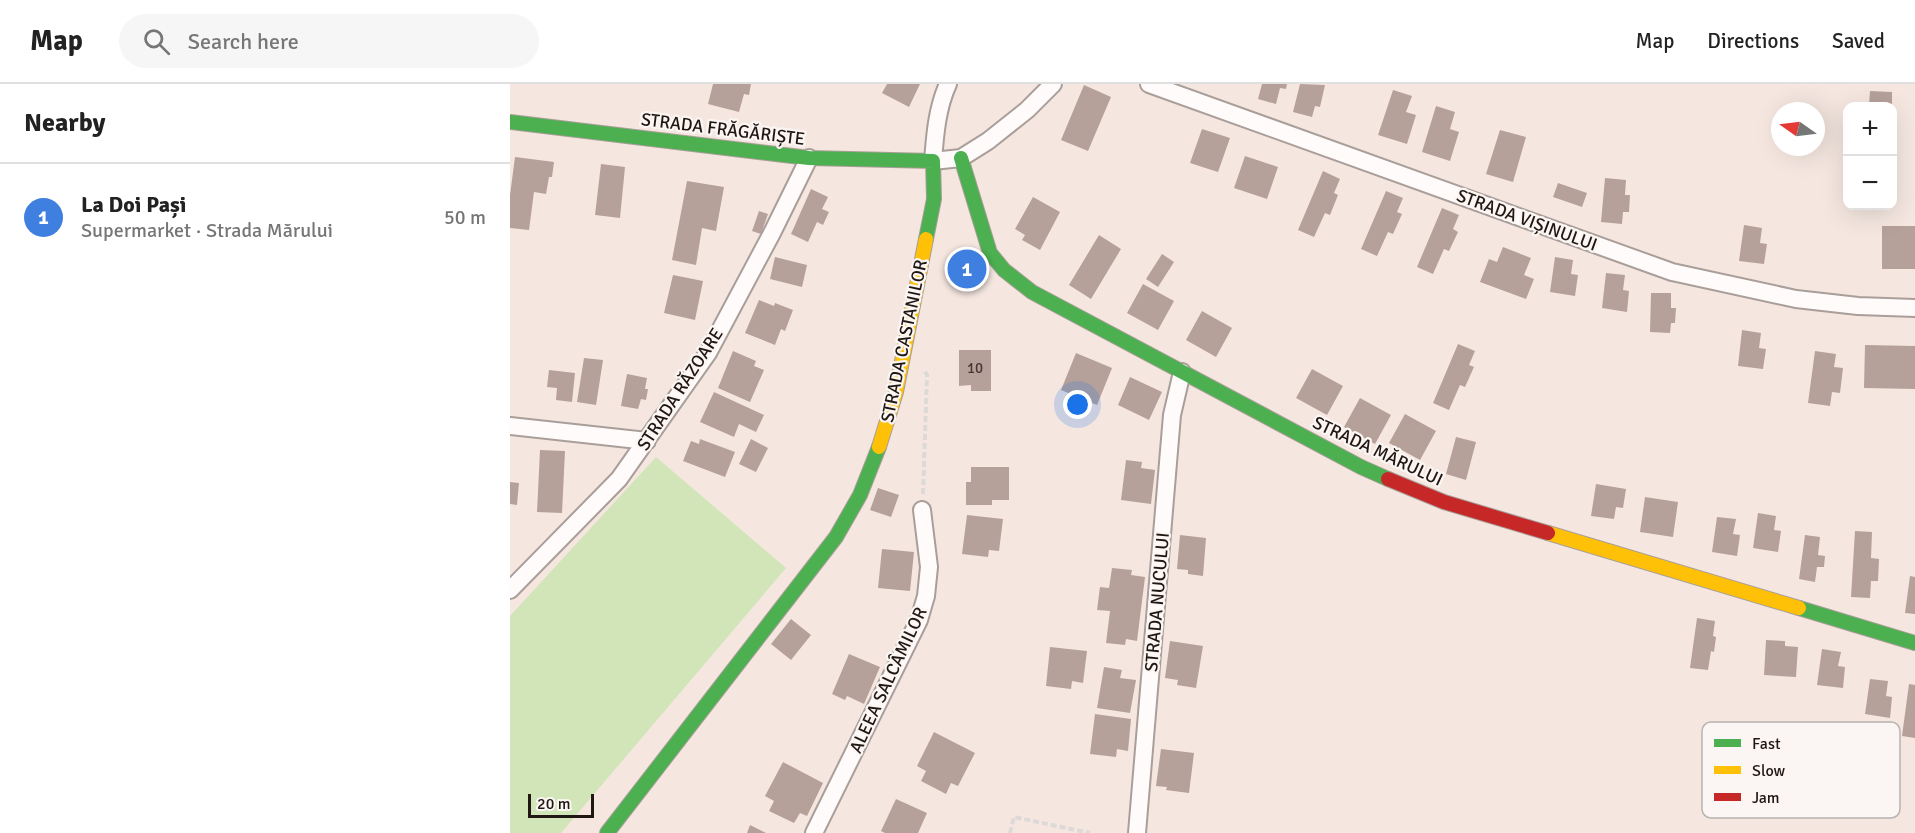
<!DOCTYPE html>
<meta charset="utf-8">
<style>
body{margin:0;font-family:Signika,sans-serif;background:#f6f6f6;color:#222}
.controls{position:absolute;right:18px;top:18px;display:grid;overflow:hidden;border-radius:12px;box-shadow:0 6px 24px #0002}
.controls button{width:54px;height:54px;display:grid;place-items:center;padding:0;border:0;border-bottom:2px solid #e0e0e0;background:#fff;color:#222;font:30px sans-serif}
.compass{position:absolute;left:1261px;top:18px;width:54px;height:54px;border-radius:50%;background:#fff;box-shadow:0 6px 24px #0002;rotate:284deg}
.scale{position:absolute;left:18px;bottom:15px;width:66px;box-sizing:border-box;padding-left:6px;border:3px solid #201713;border-top:0;font-size:16px;line-height:21px;white-space:nowrap;color:#201713;-webkit-text-stroke:4px #fbf6f3;paint-order:stroke}
.you{position:absolute;left:568px;top:321px;width:21px;height:21px;margin:-15px;border:4px solid #fff;border-radius:50%;background:#1a73e8;box-shadow:0 0 0 9px #1a73e833}
.badge{display:grid;place-items:center;width:39px;height:39px;border-radius:50%;background:#0b8043;color:#fff;font-size:20px;font-weight:700}
.pin{position:absolute;translate:-50% -50%;border:3px solid #fff;box-shadow:0 2px 6px #0006}
.list{margin:0;padding:0;list-style:none}
h2{display:flex;justify-content:space-between;align-items:center;height:78px;margin:0;padding:0 24px;font-size:26px}
h2 small{font-size:20px;font-weight:400;color:#767676}
.list li{display:grid;grid-template-columns:39px 1fr auto;gap:18px;align-items:center;box-sizing:border-box;height:108px;padding:0 24px;border-top:2px solid #e0e0e0}
.list b{display:block;font-size:22px;white-space:nowrap}
.list p{margin:0;font-size:20px;white-space:nowrap;color:#767676}
.list em{font-size:20px;font-style:normal;color:#767676}
.icon{flex:none;width:33px;height:33px;fill:none;stroke:currentColor;stroke-width:2;stroke-linecap:round;stroke-linejoin:round}
.map{position:relative;flex:none;width:1405px;height:749px;overflow:hidden}
header{display:flex;align-items:center;gap:36px;box-sizing:border-box;height:84px;padding:0 30px;background:#fff;border-bottom:2px solid #e0e0e0}
header strong{font-size:28px}
nav{display:flex;gap:33px;margin-inline-start:auto;font-size:21px}
.search{width:420px;height:54px;background:#f6f6f6;display:flex;align-items:center;gap:15px;box-sizing:border-box;padding:0 21px;border-radius:33px;color:#767676;font-size:22px}
main{display:flex}
aside{flex:1;background:#fff}
.map>svg:first-child{display:block}
</style>
<header>
<strong>Map</strong>
<div class="search"><svg class="icon" aria-label="search" viewBox="0 0 24 24"><circle cx="10" cy="10" r="6"/><path d="M15 15l6 6"/></svg>Search here</div>
<nav><a>Map</a><a>Directions</a><a>Saved</a></nav>
</header>
<main>
<aside>
<h2>Nearby<small></small></h2>
<ul class="list">
<li><span class="badge" style="background:#3f7fe0">1</span><div><b>La Doi Pași</b><p>Supermarket · Strada Mărului</p></div><em>50 m</em></li>
</ul>
</aside>
<div class="map">
<svg width="1405" height="749" viewBox="0 0 1405 749">
<rect width="100%" height="100%" fill="#f5e7e0"/>
<path fill="#d1e5b9" d="M146 373 276 484 51 749H0V532Z"/>
<path fill="#b6a09a" d="M203 0H241L239 11 234 10 229 28 198 20Z
M377 0H410L399 23 372 9Z
M752 0H777L776 5 770 4 766 20 748 15Z
M790 0 815 1 810 23 805 22 802 33 783 28Z
M574 1 601 13 578 67 551 56Z
M883 6 902 12 896 28 906 31 897 60 868 51Z
M1360 7 1382 8V22H1359Z
M926 22 945 28 940 45 949 48 940 77 912 68Z
M692 45 720 54 708 88 680 79Z
M990 46 1016 53 1003 98 976 90Z
M735 72 768 83 757 115 724 104Z
M5 73 44 78 42 93H39L36 110 24 108 19 146 0 144V111Z
M91 80 115 83 110 134 85 131Z
M813 87 830 95 824 109 828 111 820 131 815 129 804 153 788 146Z
M1095 94 1116 96 1115 111H1120L1119 128H1113L1112 140 1091 138Z
M177 97 214 103 206 147 192 144 186 181 162 176Z
M1048 99 1077 109 1072 123 1043 113Z
M301 105 318 113 312 125 319 128 313 141 307 138 298 158 281 150Z
M876 107 893 114 887 128 892 130 883 150 878 148 867 172 851 165Z
M523 113 550 128 530 166 512 156 515 151 505 145Z
M932 124 949 131 943 145 948 148 939 167 934 165 923 190 907 183Z
M249 127 258 130 251 150 242 147Z
M1234 141 1252 144 1250 159 1257 160 1254 180 1229 177Z
M1372 142H1405V185H1372Z
M589 151 611 165 581 215 559 201Z
M993 163 1021 174 1014 191 1024 195 1016 215 970 198 979 175 987 178Z
M652 170 664 178 648 203 636 195Z
M265 173 297 181 292 203 260 195Z
M1045 173 1063 176 1061 190 1068 191 1065 212 1040 208Z
M1096 189 1115 191 1113 206 1119 207 1117 228 1092 224Z
M163 191 193 197 185 236 154 229Z
M633 200 664 217 648 246 617 229Z
M1141 209H1161V224H1166L1165 239H1161L1160 249 1140 248Z
M249 216 264 222 265 219 283 226 275 247 271 245 265 261 235 249Z
M692 227 722 244 706 273 676 256Z
M1232 246 1251 249 1249 264 1256 265 1253 285 1228 282Z
M948 260 965 267 959 281 964 283 955 303 950 301 939 326 923 319Z
M1355 261 1405 262V305L1354 304Z
M449 266H481V307H461V301L449 302Z
M223 267 246 277 244 282 254 286 240 318 208 304Z
M1305 267 1326 270 1324 283 1333 284 1330 309 1322 308 1320 322 1298 319Z
M566 269 602 284 587 321 551 306Z
M74 274 93 276 86 321 67 318Z
M802 285 833 302 817 331 786 314Z
M39 286 65 289 62 318 46 316 47 304 37 303Z
M117 290 137 294 135 305H138L136 316 131 315 128 325 111 322Z
M620 293 652 308 639 336 608 321Z
M204 308 254 331 246 348 229 340 224 353 190 338Z
M850 314 881 331 865 360 834 343Z
M895 330 926 347 910 376 879 359Z
M946 353 966 358 956 396 936 390Z
M190 355 225 368 215 393 173 377 181 357 189 360Z
M241 355 258 364 246 388 229 380Z
M30 366 55 367 52 429 27 428Z
M616 376 632 378 631 384 645 386 641 420 611 416Z
M461 383H499V416H482V421H456V398H461Z
M0 398 9 399 7 421 0 420Z
M1086 400 1116 405 1113 424 1106 423 1104 435 1081 432Z
M368 404 389 411 381 433 360 426Z
M1135 413 1168 418 1163 453 1130 448Z
M1248 429 1266 432 1264 446 1271 447 1268 468 1243 464Z
M457 431 493 435 489 467 479 466 478 473 452 470Z
M1207 433 1226 435 1223 450 1230 451 1227 472 1202 468Z
M1345 447 1362 448 1361 474 1369 475 1368 497H1361L1360 514 1341 513Z
M670 451 696 454 693 492 678 490V486L667 485Z
M1295 451 1310 453 1308 471 1315 472 1314 483H1307L1305 498 1289 495Z
M372 465 404 468 400 507 368 504Z
M602 484 622 486 621 491 635 493 627 557 616 555 615 561 596 559 600 527 587 526 590 503 599 504Z
M1400 492 1405 493V530L1395 529Z
M1187 534 1205 537 1203 552 1206 553 1204 568 1201 567 1198 586 1180 584Z
M281 535 301 551 281 576 261 560Z
M1256 556 1275 557V562L1288 563 1286 593 1254 591Z
M660 557 693 562 686 604 667 601 668 596 655 594Z
M540 563 577 567 573 599 562 597 561 605 536 602Z
M1312 565 1331 568 1328 582 1335 583 1333 604 1307 601Z
M339 570 370 583 354 620 337 612 335 616 322 610Z
M594 583 612 586 610 594 626 596 620 629 587 624Z
M1360 595 1378 597 1376 612 1382 613 1380 634 1355 630Z
M1399 600 1405 601V654L1392 652Z
M585 630 621 635 618 667 607 665 606 673 580 670Z
M424 648 465 669 448 702 441 699 436 710 411 697 416 687 407 682Z
M651 665 684 669 679 709 656 706 657 703 646 702Z
M273 678 313 699 297 732 290 729 284 739 259 727 264 717 255 712Z
M386 715 417 729 408 749H375L371 747Z
M240 741 256 749H237Z"/>
<g fill="none" stroke-linecap="round" stroke-linejoin="round">
<g stroke="#a99e99" stroke-width="20">
<path id="street" d="M438 0C427 24 425 51 423 77L451 74 478 57 517 26 543 0
M639 0 1162 188 1286 215 1348 222 1405 224
M0 342 137 357
M0 506 109 395 198 269 262 149 299 74
M304 749 409 536 416 512 419 483 412 426
M627 749 662 331 672 288"/>
</g>
<g stroke="#a99e99" stroke-width="16">
<path id="fast" d="M0 38 299 74 423 77 424 115 416 155
M451 74 480 169 494 186 522 208 851 383 878 395
M1289 524 1405 559
M97 749 326 453 350 411 369 363"/>
</g>
<g stroke="#a99e99" stroke-width="16">
<path id="slow" d="M369 363 386 308 416 155
M1038 449 1289 524"/>
</g>
<g stroke="#a99e99" stroke-width="16">
<path id="jam" d="M878 395 934 418 1038 449"/>
</g>
<path stroke="#ddd9d7" stroke-width="4" stroke-dasharray="6 3" stroke-linecap="butt" d="M413 410 417 291 414 286
M500 749 504 733 580 749"/>
<use href="#street" stroke="#fefbfa" stroke-width="16"/>
<use href="#fast" stroke="#4caf50" stroke-width="14"/>
<use href="#slow" stroke="#ffc107" stroke-width="14"/>
<use href="#jam" stroke="#c62828" stroke-width="14"/>
</g>
<g text-anchor="middle" stroke-width="4.5" stroke-linejoin="round" paint-order="stroke">
<g font-size="15" fill="#463935">
<text x="465" y="289">10</text>
</g>
<g font-size="18" fill="#201713" stroke="#fbf6f3">
<text transform="translate(213 45) rotate(7)" y="6">STRADA FRĂGĂRIȘTE</text>
<text transform="translate(1017 136) rotate(20)" y="6">STRADA VIȘINULUI</text>
<text transform="translate(394 257) rotate(-78)" y="6">STRADA CASTANILOR</text>
<text transform="translate(170 305) rotate(-57)" y="6">STRADA RĂZOARE</text>
<text transform="translate(868 367) rotate(25)" y="6">STRADA MĂRULUI</text>
<text transform="translate(647 518) rotate(-85)" y="6">STRADA NUCULUI</text>
<text transform="translate(378 596) rotate(-65)" y="6">ALEEA SALCÂMILOR</text>
</g>
</g>
<rect x="1192" y="638" width="198" height="96" rx="9" fill="#fbf6f3" stroke="#b9b3b0" stroke-width="1.5"/>
<rect x="1204" y="655" width="27" height="8" fill="#4caf50"/>
<rect x="1204" y="682" width="27" height="8" fill="#ffc107"/>
<rect x="1204" y="709" width="27" height="8" fill="#c62828"/>
<g font-size="16" fill="#201713">
<text x="1242" y="665">Fast</text>
<text x="1242" y="692">Slow</text>
<text x="1242" y="719">Jam</text>
</g>
</svg>
<div class="controls">
<button>+</button>
<button>−</button>
</div>
<svg class="compass" viewBox="-18 -18 36 36"><path d="M0-13l5 13h-10z" fill="#e53935"/><path d="M0 13l5-13h-10z" fill="#767676"/></svg>
<div class="scale">20 m</div>
<div class="you"></div>
<div class="pin badge" style="left:457px;top:185px;background:#3f7fe0">1</div>
</div>
</main>
